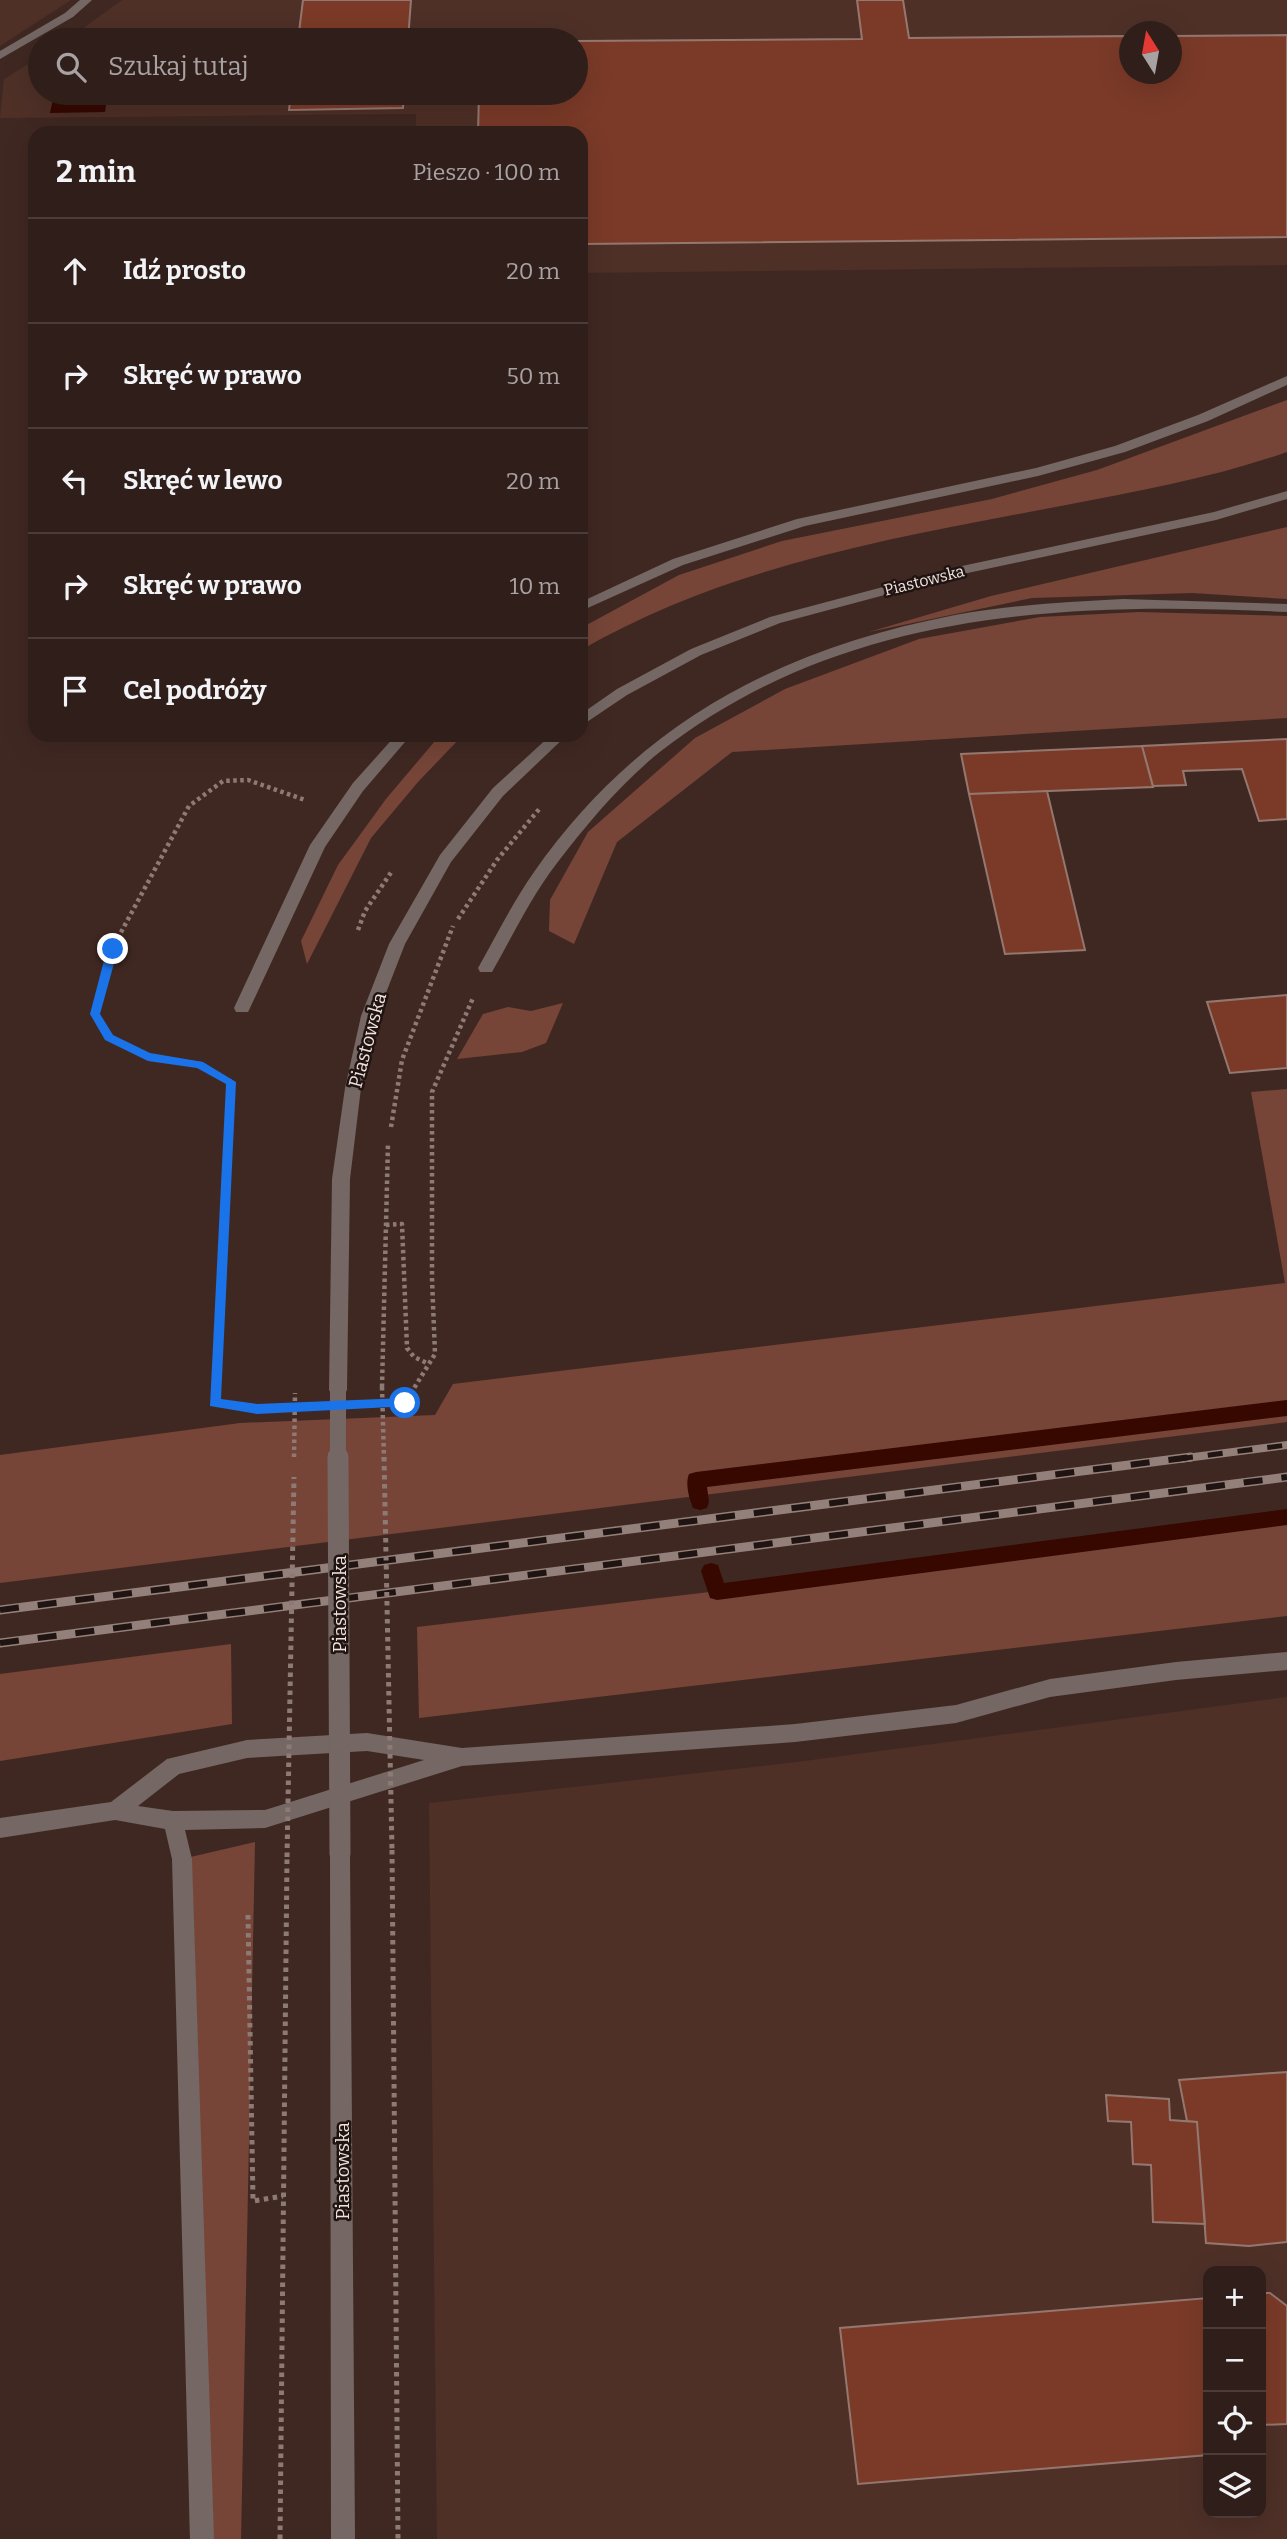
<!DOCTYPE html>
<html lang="pl">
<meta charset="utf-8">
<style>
body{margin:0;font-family:Bitter,serif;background:#3c2b27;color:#f1f3f6}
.controls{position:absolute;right:21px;bottom:21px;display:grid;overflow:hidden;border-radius:14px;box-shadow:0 7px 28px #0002}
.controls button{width:63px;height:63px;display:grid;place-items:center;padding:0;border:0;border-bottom:2px solid #4b3c39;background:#301e1a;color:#f1f3f6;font:35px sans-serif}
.compass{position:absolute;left:1119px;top:21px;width:63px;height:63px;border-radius:50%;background:#301e1a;box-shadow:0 7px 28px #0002;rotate:349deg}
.stop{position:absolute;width:21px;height:21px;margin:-16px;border:5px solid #1a73e8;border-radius:50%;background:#fff}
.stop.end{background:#1a73e8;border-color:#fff;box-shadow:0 2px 7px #0008}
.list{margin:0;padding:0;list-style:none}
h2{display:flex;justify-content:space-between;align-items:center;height:91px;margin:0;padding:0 28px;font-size:30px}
h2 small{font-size:23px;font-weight:400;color:#a8a2a2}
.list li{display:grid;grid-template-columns:46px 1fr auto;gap:21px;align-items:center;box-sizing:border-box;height:105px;padding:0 28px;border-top:2px solid #4b3c39}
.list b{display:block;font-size:26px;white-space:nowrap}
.list em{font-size:23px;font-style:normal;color:#a8a2a2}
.icon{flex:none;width:38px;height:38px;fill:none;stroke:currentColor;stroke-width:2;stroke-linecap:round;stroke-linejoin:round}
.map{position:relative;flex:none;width:1287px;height:2539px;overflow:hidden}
.search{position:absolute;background:#301e1a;box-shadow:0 7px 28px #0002;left:28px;top:28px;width:560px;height:77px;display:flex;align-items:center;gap:18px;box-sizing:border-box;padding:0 24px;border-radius:38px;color:#a8a2a2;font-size:26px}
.panel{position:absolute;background:#301e1a;box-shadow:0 7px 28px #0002;left:28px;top:126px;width:560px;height:616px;border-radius:21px}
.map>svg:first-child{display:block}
</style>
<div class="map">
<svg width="1287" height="2539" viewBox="0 0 1287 2539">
<rect width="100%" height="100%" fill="#402822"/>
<path fill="#4e3027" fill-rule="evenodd" d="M0 0H71L0 46Z
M122 0H1287V265L581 273V133H416V114L0 118 4 79 40 57V93H576V40H67ZM1130 32H1172V74H1130Z
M1287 1697V2539H437L429 1803 789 1763ZM1208 2271H1261V2513H1208Z"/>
<path fill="#764538" d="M1287 400V452C1216 477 1140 491 1066 505 899 537 730 564 581 650V628L679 575 782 541 992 499 1097 470Z
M1287 527V599L1192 593 1032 598 869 632 991 596Z
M1139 612 1287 616V718L732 752 617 842 574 944 549 931 550 900 588 832 695 738 785 689 919 639 1040 617Z
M440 735H463L418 782 371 838 307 964 301 941 338 865 386 799Z
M563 1003 546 1043 522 1052 457 1059 483 1014 508 1007 531 1011Z
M1287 1089V1422L0 1583V1455L240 1423 435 1415 453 1384 1285 1283 1251 1092Z
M1287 1523V1616L419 1718 417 1627Z
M231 1644 232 1724 0 1761V1674Z
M255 1842 241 2539H190L182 1859Z"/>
<path fill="#360800" d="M108 93 105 112 50 113 54 94Z"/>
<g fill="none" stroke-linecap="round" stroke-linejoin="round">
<path fill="#360800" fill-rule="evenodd" d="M1287 1400V1416L707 1487 709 1502 707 1508 700 1510 693 1508C689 1498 685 1484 689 1474L696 1472Z
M1287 1509V1525L717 1600 710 1598 701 1571 704 1565 711 1563 718 1565 724 1583Z"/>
</g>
<path fill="#7b3a28" stroke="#947870" stroke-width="2" d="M303 0H411L408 40H298Z
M857 0H903L909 38 1130 36V74H1172V36L1287 35V237L581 244V133H478L479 93H576V41L862 39Z
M291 93H404L403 108 289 110Z
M1287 739V819L1259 821 1242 769 1183 771 1186 785 1153 786 1142 746Z
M1142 746 1153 787 969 794 961 754Z
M1047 791 1085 950 1005 954 969 794Z
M1287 995V1068L1230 1073 1207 1002Z
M1287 2072V2242L1249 2246 1206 2243 1197 2122 1187 2121 1179 2080Z
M1106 2095 1169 2099 1170 2120 1197 2122 1205 2224 1153 2222 1151 2165 1133 2164 1131 2122 1108 2121Z
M1261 2293H1270L1287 2306V2424L1261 2425Z
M1208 2298V2455L858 2484 840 2328Z"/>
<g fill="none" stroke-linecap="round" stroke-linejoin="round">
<path stroke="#8e7a74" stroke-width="4.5" stroke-dasharray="3.5 3.5" stroke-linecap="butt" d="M458 919 497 860 540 808
M358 930 365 911 392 871
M391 1127 402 1060 453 926
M386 1225 402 1224 407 1348 414 1357 429 1364
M382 1387 388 1143
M374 1404 405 1403 435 1354 432 1279V1092L473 998
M299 1407 257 1409 215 1403 231 1082 200 1064 148 1057 109 1037 95 1014 112 949 189 806 223 781 248 780 305 800"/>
<path stroke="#8e7a74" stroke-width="5" stroke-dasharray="4.5 4.5" stroke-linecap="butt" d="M392 1850 398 2539
M248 1915 253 2201 283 2196
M280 2539 287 1857"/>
<path fill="#746764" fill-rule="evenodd" d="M1287 376V385L1208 421 1125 452 1038 476 805 526 683 565 581 611V602L673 559 797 519 1036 468 1115 446 1198 415Z
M1123 599 1287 604V612C1067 601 842 610 661 751 622 782 587 824 557 863 531 897 513 935 492 972H480L478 968C496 936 513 902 534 872 638 723 780 649 955 615 1011 605 1067 602 1123 599Z
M396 735H411L363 791 325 847 250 1008 248 1012H236L234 1008 310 845 353 783Z
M1287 1652V1670L1176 1680 1050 1697 956 1723 795 1742 462 1766 265 1828 185 1830 192 1859 214 2539H190L172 1859 165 1829 115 1820 0 1838V1818L111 1802 167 1759 247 1740 367 1733 462 1748 795 1724 956 1705 1050 1679 1176 1662ZM367 1751 424 1760 265 1810 173 1811 138 1806 179 1774 247 1758Z"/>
<path fill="#746764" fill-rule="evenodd" d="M80 0H92L73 17 0 59V51L65 13Z"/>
<path fill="#746764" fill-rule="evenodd" d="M1287 491V499L1216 520 963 574 780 623 701 655 627 695 581 726V714L617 689 691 649 770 617 962 566 1214 512Z
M551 735H567L503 796 451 862 405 944 377 1016 361 1088 350 1179 347 1390 344 1395 338 1398 332 1395 329 1390 332 1179 345 1088 361 1016 389 944 440 855 493 788Z
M340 1844 347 1847 350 1854 355 2539H331L330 1854 333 1847Z"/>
<g stroke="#94807a" stroke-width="8">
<path id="rail-far1" d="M1178 1459 1287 1445"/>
</g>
<g stroke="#94807a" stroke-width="9">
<path id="rail" d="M0 1610 1191 1457
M0 1643 1287 1477"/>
</g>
<use href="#rail-far1" stroke="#1f1411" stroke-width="5" stroke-dasharray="15" stroke-linecap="butt"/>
<use href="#rail" stroke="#1f1411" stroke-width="6" stroke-dasharray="19" stroke-linecap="butt"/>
<path stroke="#8e7a74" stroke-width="4.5" stroke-dasharray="3.5 3.5" stroke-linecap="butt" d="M382 1387 384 1459
M294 1457 295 1393"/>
<path stroke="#8e7a74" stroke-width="5" stroke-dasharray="4.5 4.5" stroke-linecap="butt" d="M384 1457 392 1850
M287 1857 294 1477"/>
<path stroke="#746764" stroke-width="16" d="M338 1390V1459"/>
<path stroke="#746764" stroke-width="21" d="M338 1457 340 1854"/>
</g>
<path fill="#1a73e8" d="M113 945 118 949 100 1014 113 1035 150 1053 203 1062 236 1082 221 1399 257 1404 405 1398 411 1403 410 1406 257 1414 210 1406 226 1084 197 1068 148 1061 105 1040 90 1014 107 949Z"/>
<g text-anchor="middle" stroke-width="5" stroke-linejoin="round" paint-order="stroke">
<g font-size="16" fill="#f1e1dc" stroke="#1f1411">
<text transform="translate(924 580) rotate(-14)" y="6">Piastowska</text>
</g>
<g font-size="19" fill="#f1e1dc" stroke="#1f1411">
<text transform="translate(367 1040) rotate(-75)" y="7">Piastowska</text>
<text transform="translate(339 1604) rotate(-90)" y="7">Piastowska</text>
<text transform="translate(342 2171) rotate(-90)" y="7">Piastowska</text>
</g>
</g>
</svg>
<div class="controls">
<button>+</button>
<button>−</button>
<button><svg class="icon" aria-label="locate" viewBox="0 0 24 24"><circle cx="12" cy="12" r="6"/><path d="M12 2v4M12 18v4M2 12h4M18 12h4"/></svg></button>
<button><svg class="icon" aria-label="layers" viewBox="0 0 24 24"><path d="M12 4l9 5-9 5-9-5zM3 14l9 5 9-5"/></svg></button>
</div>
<svg class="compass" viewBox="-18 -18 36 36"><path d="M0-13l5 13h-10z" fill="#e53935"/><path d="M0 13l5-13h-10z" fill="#a8a2a2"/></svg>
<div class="stop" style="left:405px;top:1403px"></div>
<div class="stop end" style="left:113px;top:949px"></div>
<div class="search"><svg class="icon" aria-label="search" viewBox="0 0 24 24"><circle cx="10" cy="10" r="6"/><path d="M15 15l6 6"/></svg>Szukaj tutaj</div>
<section class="panel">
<h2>2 min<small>Pieszo · 100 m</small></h2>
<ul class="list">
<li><svg class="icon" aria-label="ahead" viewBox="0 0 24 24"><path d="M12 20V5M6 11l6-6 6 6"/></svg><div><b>Idź prosto</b></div><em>20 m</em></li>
<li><svg class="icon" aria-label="right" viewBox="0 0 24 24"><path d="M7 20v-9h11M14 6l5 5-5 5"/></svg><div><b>Skręć w prawo</b></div><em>50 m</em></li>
<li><svg class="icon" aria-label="left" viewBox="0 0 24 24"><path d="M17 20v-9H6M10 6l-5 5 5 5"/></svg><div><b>Skręć w lewo</b></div><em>20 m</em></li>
<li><svg class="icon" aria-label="right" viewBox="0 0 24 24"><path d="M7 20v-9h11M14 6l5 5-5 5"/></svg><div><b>Skręć w prawo</b></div><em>10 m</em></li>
<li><svg class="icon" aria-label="arrive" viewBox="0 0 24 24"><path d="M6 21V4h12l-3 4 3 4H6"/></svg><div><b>Cel podróży</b></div></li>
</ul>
</section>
</div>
